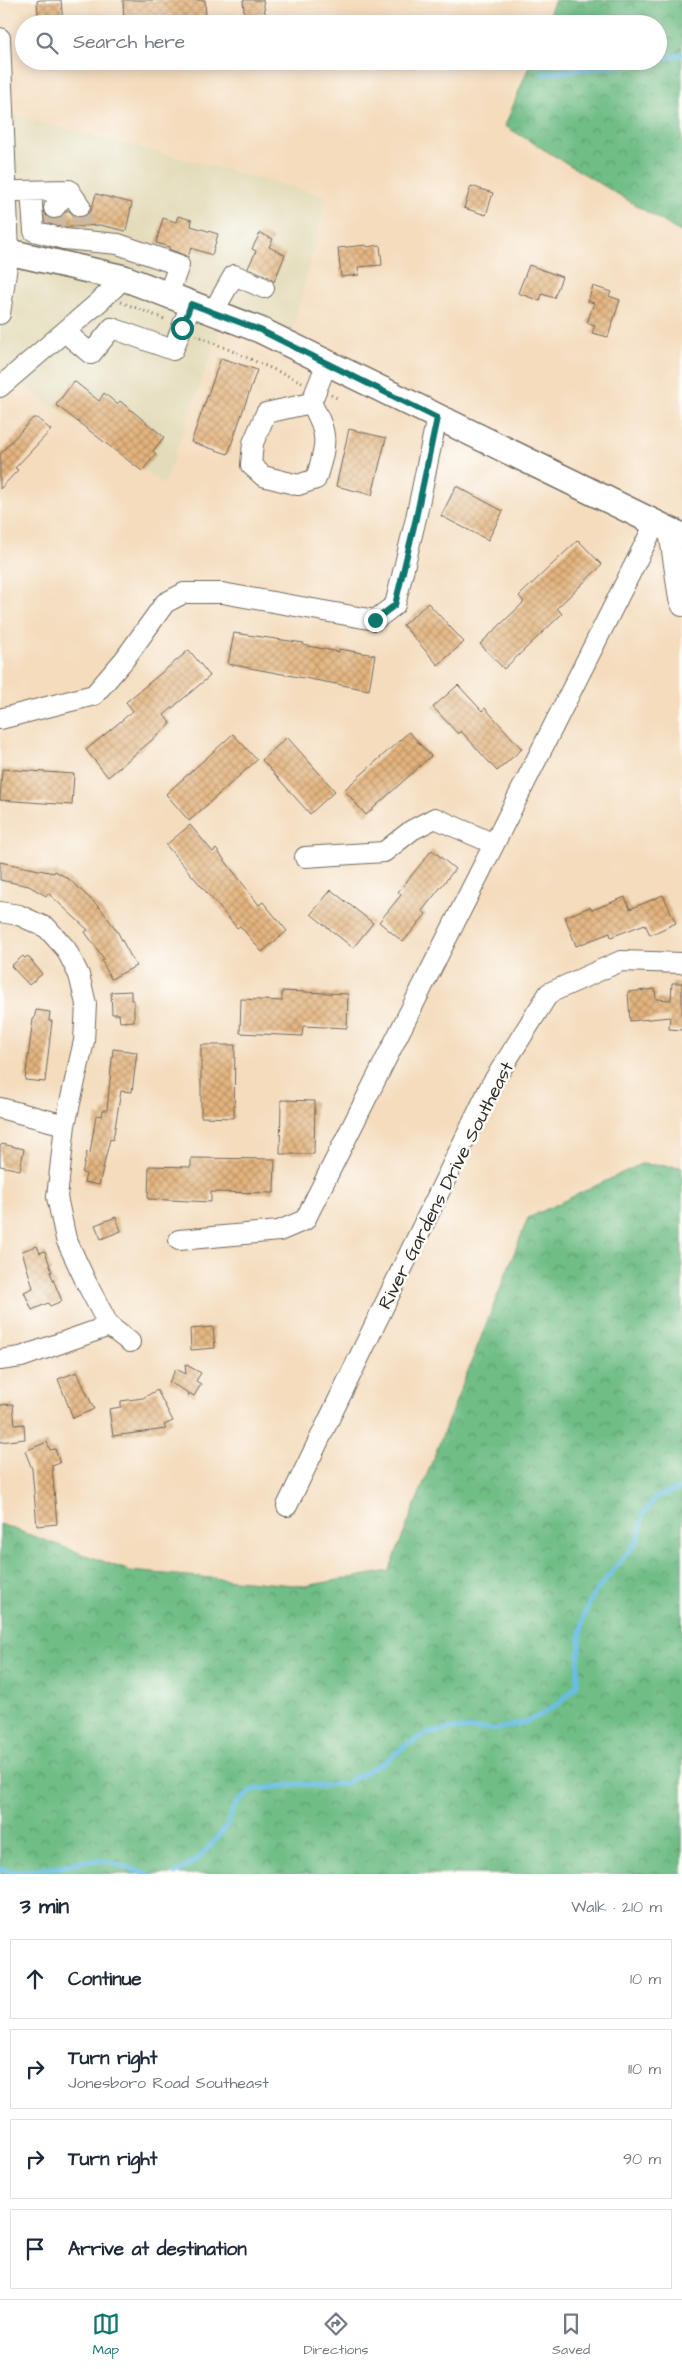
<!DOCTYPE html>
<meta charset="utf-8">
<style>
body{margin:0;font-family:"Architects Daughter",sans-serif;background:#f2f2f3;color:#1f2937}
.stop{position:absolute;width:15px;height:15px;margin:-11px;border:4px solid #0f766e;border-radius:50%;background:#fff}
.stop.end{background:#0f766e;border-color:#fff;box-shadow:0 1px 5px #0008}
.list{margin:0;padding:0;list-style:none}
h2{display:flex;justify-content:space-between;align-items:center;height:65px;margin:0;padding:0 20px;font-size:21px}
h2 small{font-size:16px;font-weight:400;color:#747a83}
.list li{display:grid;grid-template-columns:32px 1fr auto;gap:15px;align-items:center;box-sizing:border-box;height:80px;margin:0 10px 10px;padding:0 10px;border:1px solid #e0e1e3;border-radius:0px}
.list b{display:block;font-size:19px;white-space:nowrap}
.list p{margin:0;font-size:16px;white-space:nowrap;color:#747a83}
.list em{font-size:16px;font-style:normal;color:#747a83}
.icon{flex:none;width:28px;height:28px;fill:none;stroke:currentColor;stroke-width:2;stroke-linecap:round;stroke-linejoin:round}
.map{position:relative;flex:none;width:682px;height:1874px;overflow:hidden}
.search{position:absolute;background:#fff;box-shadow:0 2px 12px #0003;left:15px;right:15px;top:15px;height:55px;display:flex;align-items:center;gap:12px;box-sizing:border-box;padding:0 18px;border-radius:28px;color:#747a83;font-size:19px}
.sheet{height:425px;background:#fff}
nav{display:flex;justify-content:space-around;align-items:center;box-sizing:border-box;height:70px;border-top:1px solid #e0e1e3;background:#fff;font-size:14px;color:#747a83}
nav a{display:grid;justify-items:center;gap:2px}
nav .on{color:#0f766e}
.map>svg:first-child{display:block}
</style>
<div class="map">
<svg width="682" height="1874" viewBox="0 0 682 1874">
<defs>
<pattern id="forest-crowns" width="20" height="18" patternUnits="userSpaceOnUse" patternTransform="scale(1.25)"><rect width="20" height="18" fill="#70bd86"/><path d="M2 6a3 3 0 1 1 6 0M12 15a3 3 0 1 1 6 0" fill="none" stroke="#5c9a6e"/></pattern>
<pattern id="building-cross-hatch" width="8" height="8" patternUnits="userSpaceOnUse" patternTransform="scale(1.25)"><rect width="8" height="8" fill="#e4b47e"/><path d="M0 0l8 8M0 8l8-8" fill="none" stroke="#b99367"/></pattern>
</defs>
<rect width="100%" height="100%" fill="#fdfcf7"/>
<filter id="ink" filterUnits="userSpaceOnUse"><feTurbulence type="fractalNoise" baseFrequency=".02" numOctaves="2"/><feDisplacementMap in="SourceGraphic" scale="10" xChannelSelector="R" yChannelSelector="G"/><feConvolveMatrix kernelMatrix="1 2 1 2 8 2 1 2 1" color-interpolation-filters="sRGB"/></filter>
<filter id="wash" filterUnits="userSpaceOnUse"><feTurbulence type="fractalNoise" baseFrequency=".0096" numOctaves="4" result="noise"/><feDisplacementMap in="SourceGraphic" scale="20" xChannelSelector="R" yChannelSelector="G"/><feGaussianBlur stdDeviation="1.12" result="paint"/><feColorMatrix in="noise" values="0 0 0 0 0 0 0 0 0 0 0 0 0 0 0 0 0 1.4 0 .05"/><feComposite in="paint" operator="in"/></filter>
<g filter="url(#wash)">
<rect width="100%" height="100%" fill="#f4dcbd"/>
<path fill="#e3dbba" d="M0 112 327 196 289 343 226 313 164 484 0 369Z"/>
<path fill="url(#forest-crowns)" stroke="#4e7458" d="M555 0H682V233L505 126 531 61H658V24H545Z
M641 1164 682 1167V1874H0V1524L130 1571 305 1586 389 1571 528 1218Z"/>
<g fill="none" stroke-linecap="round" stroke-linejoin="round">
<path stroke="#67bde4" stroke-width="5" d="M658 60 682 54
M543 74 653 61
M0 1869 13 1872 60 1867 83 1861H106L147 1874
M175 1874 194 1862 211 1845 226 1827 235 1805 253 1790 299 1784 323 1786 346 1783 388 1760 406 1745 427 1734 449 1729H497L520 1724 541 1715 561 1702 577 1685 580 1638 584 1615 594 1594 639 1539 642 1516 656 1497 682 1488"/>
</g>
<g id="blocks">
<path fill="url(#building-cross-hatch)" d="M40 0H61L63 24H39L37 1Z
M123 0H205L206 18 124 21Z
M243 0H263L266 18 245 21Z
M471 186 493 193 486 215 464 208Z
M96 194 132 203 126 231 100 225 66 227 45 222V215L52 220 58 219 68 210 75 217 86 216 91 211Z
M178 216 192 220 191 226 218 234 212 255 191 248 188 257 169 249V247L156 243 163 218 176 222Z
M260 233 273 239 269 247 285 255 274 282 269 277 248 268 256 251 252 249Z
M366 245 367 247 380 245 382 265 358 267 359 275 341 277 338 248Z
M529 265 562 277 554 298 542 294 540 301 518 293Z
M593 286 611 292 609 296 620 300 608 337 592 333 595 325 587 323 594 303 588 301Z
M221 358 257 370 228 454 191 442Z
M74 381 99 401 104 393 117 404 120 401 164 437 153 451 156 454 142 471 56 405Z
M33 418H37L51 430 15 468 18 470 0 489V454Z
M349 429 386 438 372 495 336 486Z
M456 486 503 511 488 540 441 516Z
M578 540 602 565 557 608 562 614 504 669 480 644 524 602 519 596Z
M428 603 464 642 438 665 403 625Z
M234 633 304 643 303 645 339 652V649L375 655 369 690 228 664Z
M189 650 210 676 164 715 171 724 108 777 86 750 133 711 126 702Z
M458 685 482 711 485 708 522 749 497 771 461 731 458 734 433 707Z
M409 732 431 756 366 815 344 790Z
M233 734 257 760 189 821 166 794Z
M287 737 335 791 310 814 262 760Z
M2 769 74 774 72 805 0 800Z
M190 825 213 852 216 849 259 905 263 902 287 931 262 952 240 926 237 928 166 845Z
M432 850 455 869 422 911 426 914 403 942 379 922 401 895 398 892Z
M0 862 54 873 55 871 69 879 101 909 117 931 136 966 111 979 102 961 104 959 85 932 88 930 48 893 46 896 29 886 0 880Z
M331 890 373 923 353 948 311 914Z
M663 895 676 923 650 935 645 924 611 937 610 933 576 946 565 917 590 907 592 910 625 897 630 909Z
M23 956 25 958 28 956 42 974 29 985 11 966Z
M672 983H682V1030L669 1029 670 1017 630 1021 628 992 655 989 656 999 671 1000Z
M131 991V1000H134V1021L120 1022 119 1014H112L111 992Z
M282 991 348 994 347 1028 303 1026 302 1036 240 1033 241 999 282 1001Z
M36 1010 50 1012 49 1021H52L45 1082 25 1080 33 1019H34Z
M201 1045H235L234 1118 201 1117Z
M113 1049 137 1052 132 1092 121 1091 113 1140 110 1139 99 1185 84 1182 86 1174 82 1173 87 1152 90 1153 96 1115 102 1116 103 1110H107Z
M281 1100 315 1101 314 1154H280Z
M2 1144 24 1149 20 1170 0 1166V1146Z
M191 1158 275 1159 274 1193 211 1192V1202L148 1199 149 1166 191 1167Z
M116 1217 121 1231 101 1239 95 1225Z
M37 1246 40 1253 45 1251 52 1272H50L62 1301 50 1306 48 1303 32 1310 24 1292 33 1288 22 1251Z
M213 1327 215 1348 191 1350 190 1329Z
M185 1364 201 1373 196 1381 201 1384 194 1396 189 1393 188 1396 187 1392 169 1382 176 1369 186 1374Z
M77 1372 94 1409 73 1418 58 1379Z
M157 1390 173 1421 164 1425 166 1429 113 1436 109 1409 121 1407V1401L143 1398Z
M13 1404 15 1425 24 1424 25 1439 0 1442V1405Z
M47 1442 50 1450 55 1449 60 1463 52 1466 57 1524 37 1526 32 1469 25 1451Z"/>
</g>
</g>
<g filter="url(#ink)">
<use href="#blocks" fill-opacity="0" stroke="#71695e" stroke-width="1"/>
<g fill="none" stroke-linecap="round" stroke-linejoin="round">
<path stroke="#ccb9a0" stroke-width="20" stroke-dasharray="20 10" stroke-linecap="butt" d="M80 206 82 227
M54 208 56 230"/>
<g stroke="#71695e" stroke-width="22">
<path id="minor" d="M0 38 9 252 0 314
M18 191 69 190 80 206
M31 191 34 231 64 239 118 244 179 265 168 295
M54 208 69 190
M213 312 234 275 264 288
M65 332 91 354 112 328 173 350 191 304
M0 387 99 302 124 278
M311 403 266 413 253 443 251 465 263 476 298 485 316 479C326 445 330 435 311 403L327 363
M669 530 679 599 682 606
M0 719 94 695 124 660 165 603 184 593H222L375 620 395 605 416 518 437 417
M305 857 384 852 412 830 435 818 494 844
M0 912 19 915 47 928 66 949 79 975 86 1004 84 1041 65 1125 57 1197 66 1239 87 1284 109 1326 130 1342
M0 1108 65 1125
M179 1240 279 1231 305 1220 655 524
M0 1360 21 1357 109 1326
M287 1506 491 1085 549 993 621 961 682 963"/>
</g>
<g stroke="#71695e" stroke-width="28">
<path id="major" d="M0 250 124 278 260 330 682 536"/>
</g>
<path stroke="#71695e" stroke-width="3" stroke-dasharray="1 4" stroke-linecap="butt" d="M121 302 167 320
M196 335 302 382
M331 395 339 399"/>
<use href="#minor" stroke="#fff" stroke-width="20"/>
<use href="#major" stroke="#fff" stroke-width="25"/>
</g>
</g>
<g fill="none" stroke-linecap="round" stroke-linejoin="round" filter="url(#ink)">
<path stroke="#0f766e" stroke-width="6" d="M182 328 191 304 260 330 437 418 416 518 395 605 375 620"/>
</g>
<g text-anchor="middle" stroke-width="5" stroke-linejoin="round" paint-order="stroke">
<g font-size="19" fill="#2b2b2b" stroke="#fdfcf7">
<text transform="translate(445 1185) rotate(-63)" y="7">River Gardens Drive Southeast</text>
</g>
</g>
</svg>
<div class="stop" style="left:182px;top:328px"></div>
<div class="stop end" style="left:375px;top:620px"></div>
<div class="search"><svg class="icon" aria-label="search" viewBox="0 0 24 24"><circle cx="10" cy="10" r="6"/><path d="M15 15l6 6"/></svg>Search here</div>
</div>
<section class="sheet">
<h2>3 min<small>Walk · 210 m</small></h2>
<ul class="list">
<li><svg class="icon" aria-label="ahead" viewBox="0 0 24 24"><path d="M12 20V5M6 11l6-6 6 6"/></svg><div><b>Continue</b></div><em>10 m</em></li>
<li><svg class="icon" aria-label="right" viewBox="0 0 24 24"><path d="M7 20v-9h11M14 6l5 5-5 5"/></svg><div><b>Turn right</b><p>Jonesboro Road Southeast</p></div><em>110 m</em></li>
<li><svg class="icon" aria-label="right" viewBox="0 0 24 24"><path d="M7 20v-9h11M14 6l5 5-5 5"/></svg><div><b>Turn right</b></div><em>90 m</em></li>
<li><svg class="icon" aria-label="arrive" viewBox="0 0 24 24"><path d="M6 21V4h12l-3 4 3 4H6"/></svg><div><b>Arrive at destination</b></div></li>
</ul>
</section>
<nav>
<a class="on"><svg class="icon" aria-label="map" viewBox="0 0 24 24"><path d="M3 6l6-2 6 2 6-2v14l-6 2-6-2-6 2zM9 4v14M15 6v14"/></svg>Map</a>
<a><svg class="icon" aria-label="directions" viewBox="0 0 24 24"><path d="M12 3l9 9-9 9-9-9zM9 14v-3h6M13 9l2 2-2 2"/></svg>Directions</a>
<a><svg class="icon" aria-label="saved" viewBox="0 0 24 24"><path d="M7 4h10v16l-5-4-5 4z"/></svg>Saved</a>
</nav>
